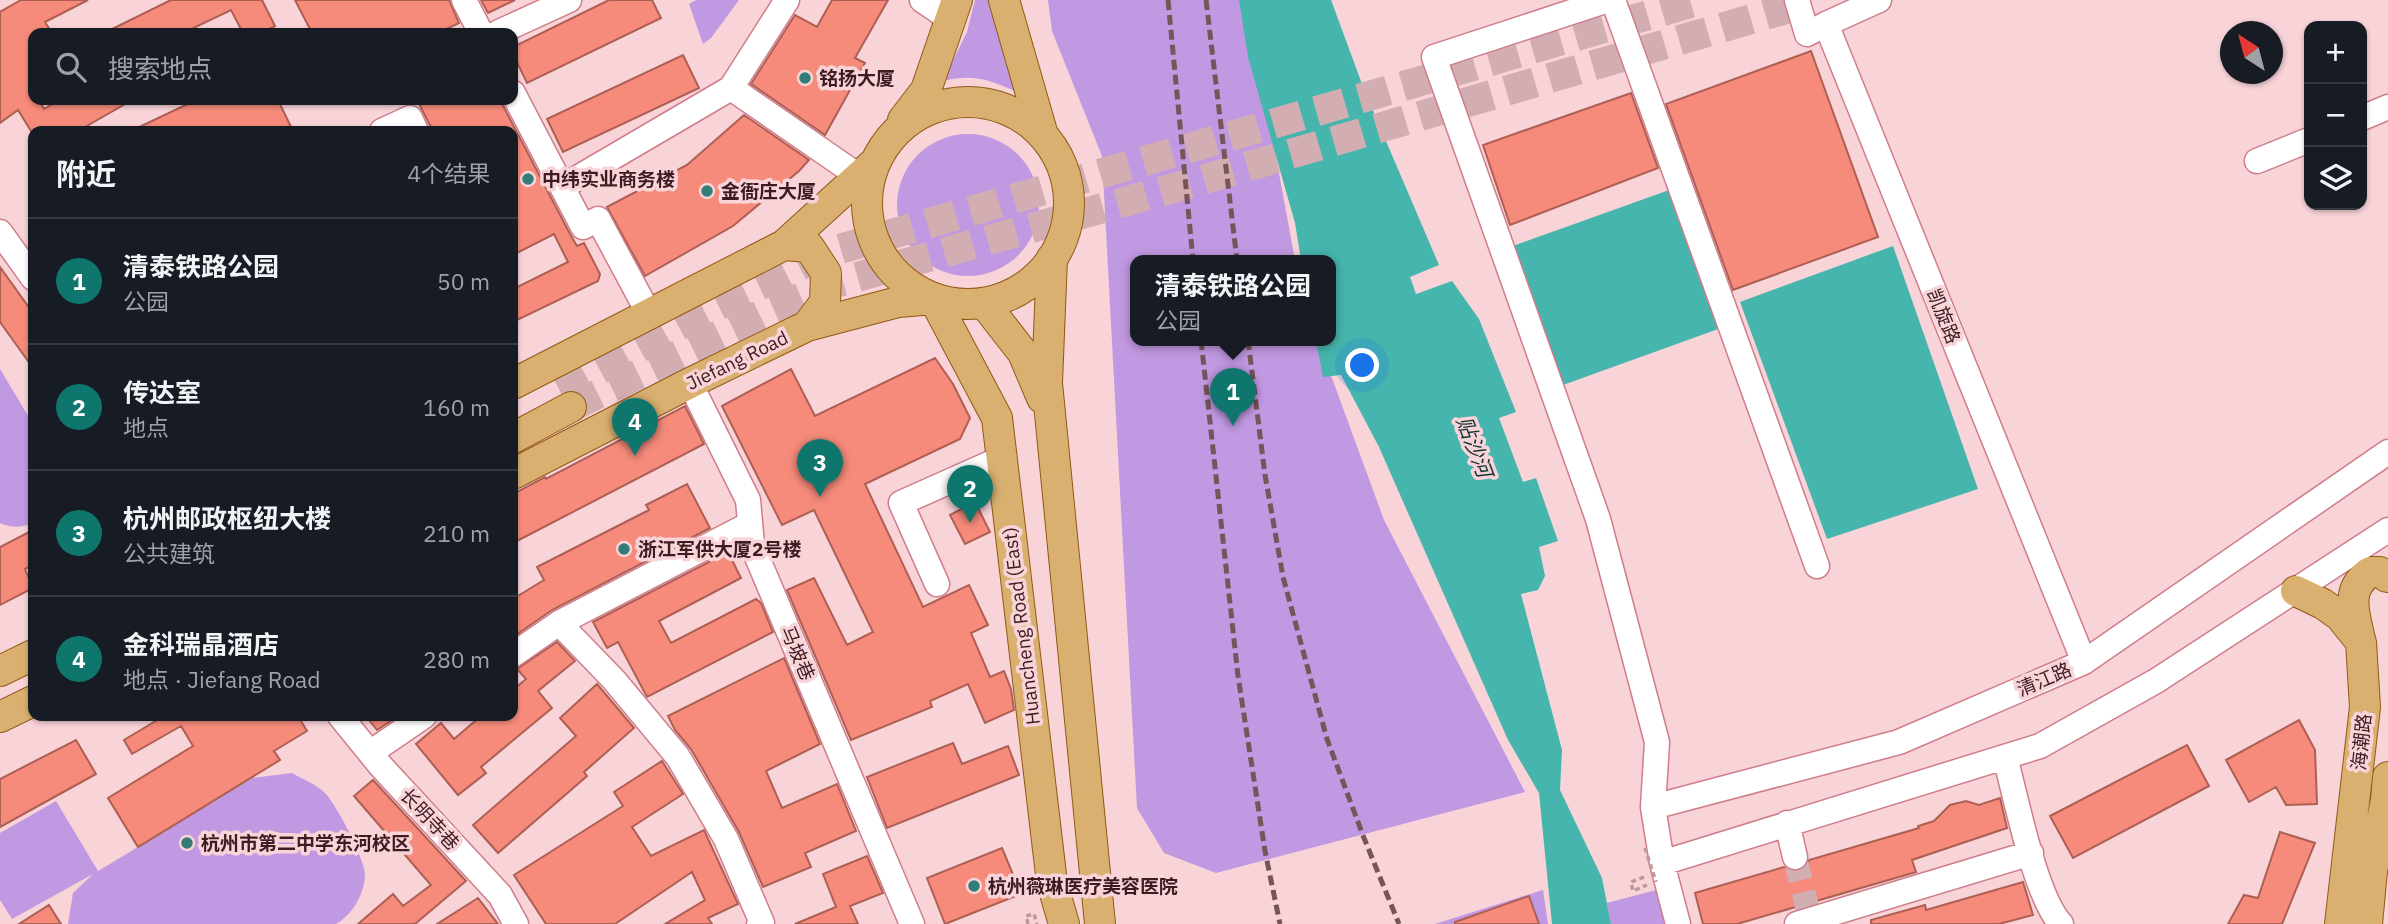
<!DOCTYPE html>
<html lang="zh">
<meta charset="utf-8">
<style>
body{margin:0;font-family:"IBM Plex Sans","Noto Sans SC",sans-serif;background:#20242c;color:#f1f3f6}
.controls{position:absolute;right:21px;top:21px;display:grid;overflow:hidden;border-radius:14px;box-shadow:0 2px 5px #0004}
.controls button{width:63px;height:63px;display:grid;place-items:center;padding:0;border:0;border-bottom:2px solid #363941;background:#171b24;color:#f1f3f6;font:35px sans-serif}
.compass{position:absolute;left:2220px;top:21px;width:63px;height:63px;border-radius:50%;background:#171b24;box-shadow:0 2px 5px #0004;rotate:324deg}
.you{position:absolute;left:1363px;top:366px;width:24px;height:24px;margin:-18px;border:5px solid #fff;border-radius:50%;background:#1a73e8;box-shadow:0 0 0 10px #1a73e833}
.badge{display:grid;place-items:center;width:46px;height:46px;border-radius:50%;background:#0f766e;color:#fff;font-size:23px;font-weight:700}
.pin{position:absolute;translate:-50% -58px;filter:drop-shadow(0 2px 4px #0008)}
.pin::after{content:'';position:absolute;top:37px;width:24px;height:21px;background:inherit;clip-path:polygon(0 0,100% 0,50% 100%)}
.popup{position:absolute;left:1130px;top:255px;width:206px;height:91px;box-sizing:border-box;display:grid;place-content:center;border-radius:14px;background:#171b24;filter:drop-shadow(0 2px 5px #0005);font-size:23px;white-space:nowrap;color:#9ea1a6}
.popup b{font-size:26px;color:#f1f3f6}
.popup::after{content:'';position:absolute;left:50%;top:100%;margin-left:-14px;border:14px solid transparent;border-top-color:#171b24}
.list{margin:0;padding:0;list-style:none}
h2{display:flex;justify-content:space-between;align-items:center;height:91px;margin:0;padding:0 28px;font-size:30px}
h2 small{font-size:23px;font-weight:400;color:#9ea1a6}
.list li{display:grid;grid-template-columns:46px 1fr auto;gap:21px;align-items:center;box-sizing:border-box;height:126px;padding:0 28px;border-top:2px solid #363941}
.list b{display:block;font-size:26px;white-space:nowrap}
.list p{margin:0;font-size:23px;white-space:nowrap;color:#9ea1a6}
.list em{font-size:23px;font-style:normal;color:#9ea1a6}
.icon{flex:none;width:38px;height:38px;fill:none;stroke:currentColor;stroke-width:2;stroke-linecap:round;stroke-linejoin:round}
.map{position:relative;flex:none;width:2388px;height:924px;overflow:hidden}
.search{position:absolute;background:#171b24;box-shadow:0 2px 5px #0004;left:28px;top:28px;width:490px;height:77px;display:flex;align-items:center;gap:18px;box-sizing:border-box;padding:0 24px;border-radius:14px;color:#9ea1a6;font-size:26px}
.panel{position:absolute;background:#171b24;box-shadow:0 2px 5px #0004;left:28px;top:126px;width:490px;height:595px;border-radius:14px}
.map>svg:first-child{display:block}
</style>
<div class="map">
<svg width="2388" height="924" viewBox="0 0 2388 924">
<rect width="100%" height="100%" fill="#f8d3d8"/>
<path fill="#c198e2" d="M696 0H739L711 38 703 44 689 4Z
M975 0H992L997 31 1015 91C987 79 974 74 943 81L967 32Z
M1048 0H1247L1295 260H1135V340H1318L1384 520 1525 792 1216 873 1164 853 1137 808 1102 156 1052 31Z
M897 205a71 71 0 1 1 142 0a71 71 0 1 1-142 0Z
M0 369 33 424V523C21 528 12 528 0 523Z
M292 773C302 779 316 784 325 793 336 804 365 859 365 875 364 895 352 915 336 924H68L73 893 93 874 12 919 0 900V833L56 801 98 871 253 778Z
M1543 890 1548 924H1435Z
M1656 890 1666 924H1611L1607 903Z"/>
<path fill="#46b5ad" d="M1239 0H1331L1365 92 1439 265 1410 277 1416 294 1452 281 1479 319 1516 412 1499 418 1523 482 1536 478 1558 541 1539 547 1545 576 1538 590 1521 594 1562 750 1560 790 1602 878 1611 924H1552L1539 793 1508 740 1379 447 1341 375 1323 377 1316 340H1331V260H1301L1295 223 1248 57Z
M1672 189 1721 328 1563 385 1513 246Z
M1893 246 1978 489 1827 539 1740 302Z"/>
<path fill="#f68b7b" stroke="#ae5f54" stroke-width="2" d="M21 0H88L45 22 52 33H33V100H39L44 109 59 100H132L78 131H31L18 110 0 123V12Z
M171 0H262L275 26 261 33H243L231 10 183 33H104Z
M295 0H449L459 23 438 33H312Z
M481 0H515L488 13Z
M609 0H652L661 18 527 83 513 54V47Z
M832 0H888L855 58 865 63 825 135 751 84 795 15 817 27Z
M1811 51 1878 237 1733 290 1666 104Z
M683 55 699 88 563 152 547 119Z
M1631 93 1658 168 1510 225 1483 145Z
M196 100H278L293 131H131Z
M417 100H500L570 234 577 246 584 243 600 274 598 281 513 322V289L568 262 554 234 513 255V131H433Z
M744 115 809 160 799 171 733 226 645 276 607 207 687 165Z
M0 267 33 313V368L0 322Z
M935 358 953 384 970 418 960 439 865 484 923 607 969 585 988 625 971 633 990 677 1004 671 1011 689 1014 710 985 723 968 684 930 701 932 707 851 740 787 590 814 578 847 645 873 632 814 510 782 525 722 406 791 369 815 416Z
M685 406 704 444 513 543V494L545 477 546 479Z
M687 484 710 528 552 610 513 637V599L544 580 537 567 649 510 646 505Z
M975 502 990 532 965 544 950 515Z
M33 530V565L25 569 33 588 0 605V547Z
M728 552 741 578 659 621 671 643 756 599 761 603 773 632 647 697 618 642 607 648 593 622Z
M557 642 575 661 538 691 552 708 481 767 486 773 458 795 416 744 441 723 454 739 481 716H513V690L526 679 517 669Z
M784 658 820 744 766 771 782 808 837 784 856 831 805 853 811 867 763 887 739 832 691 749 675 730 668 716Z
M597 684 634 728 584 772 587 776 498 853 473 825 576 736 560 718Z
M164 716H298L307 731 274 751 280 760 138 847 108 798 193 746 181 726 132 754 124 740Z
M366 716H398L377 730Z
M2299 720 2315 750 2317 804 2286 805 2276 787 2249 802 2226 760Z
M76 740 96 774 0 827V779Z
M953 743 962 764 1008 746 1019 775 887 828 867 777Z
M2187 745 2209 786 2073 858 2050 816Z
M662 761 683 794 632 827 651 856 704 830 738 904 708 918 712 924H665L705 900 692 872 615 924H546L514 875 623 806 614 792Z
M373 780 466 881 415 924H358L393 894 403 906 431 885 354 796Z
M2000 798 2007 828 1912 860 1916 872 1737 924H1703L1695 893 1784 867 1791 871H1799L1806 867 1809 860 1919 828 1918 826 1934 821 1950 805 1966 801 1979 805Z
M2280 832 2315 843 2282 924H2228L2244 895 2258 898Z
M1002 848 1021 894 945 924 927 878Z
M867 856 883 893 850 906 858 924H795L836 907 823 874Z
M2023 882 2033 915 1999 924H1871V920L1925 905 1926 910Z
M1529 896 1539 924H1455V922Z
M478 898 498 924H437Z
M49 905 61 924H19Z"/>
<g fill="none" stroke-linecap="round" stroke-linejoin="round">
<path stroke="#d2aeb3" stroke-width="24" stroke-dasharray="24 12" stroke-linecap="butt" d="M1795 857 1808 911"/>
<path stroke="#d2aeb3" stroke-width="30" stroke-dasharray="30 15" stroke-linecap="butt" d="M560 391 703 313 826 253 1701 0
M571 407 762 314 832 284 1174 188 1796 6 1807 0"/>
<g stroke="#d07d8b" stroke-width="27">
<path id="minor" d="M464 0 481 33
M922 0 950 19
M1608 0 1434 57 1598 519 1657 742 1653 807 1662 863 1678 924
M1613 0 1817 566
M1797 0 1807 34 1826 24
M1879 0 1826 24 2084 662
M497 33 569 0
M731 88 860 177
M513 93 583 227 598 219 649 314
M2362 118 2388 107
M382 131 410 118 416 131
M2257 161 2309 140
M562 187 731 88 787 0
M0 232 33 278
M690 383 748 500 752 545 912 924
M937 584 901 503 1002 458
M559 623 614 680 678 757 726 839 762 923 759 924
M513 655 559 623 750 524
M340 716 379 764 500 895 516 924
M370 753 424 716
M2005 757C2016 797 2035 896 2061 924
M1653 807 1899 742 2084 662 2388 452
M1787 823 1795 857
M1662 863 2040 746 2156 681 2388 530
M1797 924 2031 853"/>
</g>
<g stroke="#925915" stroke-width="32">
<path id="major" d="M1004 0 1042 132
M867 203a101 101 0 1 1 202 0a101 101 0 1 1-202 0Z
M903 120 926 90 957 0
M784 245 809 247 826 273 825 302 807 326
M1052 258 1047 383 1100 924
M934 299 997 418 1052 883 1064 924
M984 303 1023 353 1042 398
M513 384 784 245 873 164
M513 438 571 407
M513 474 690 383 807 326 898 302 934 299
M2296 591 2323 604 2340 616 2361 642 2365 707 2340 924
M2360 640C2355 614 2344 590 2370 572H2380L2387 577
M0 671 33 655
M0 717 33 701
M2367 924 2372 871 2386 800 2388 777"/>
</g>
<path stroke="#bd999e" stroke-width="3.5" stroke-dasharray="5 3.5" stroke-linecap="butt" d="M1644 877 1631 882 1633 891 1647 885
M1028 924 1026 916 1034 914 1037 924"/>
<use href="#minor" stroke="#fff" stroke-width="24"/>
<use href="#major" stroke="#d9b06f" stroke-width="30"/>
<path stroke="#77545a" stroke-width="5" stroke-dasharray="10 5" stroke-linecap="butt" d="M1168 0 1193 260
M1206 0 1237 260
M1201 340 1238 676 1265 851 1280 924
M1248 340 1265 475 1283 577 1327 739 1364 838 1399 924"/>
<path stroke="#bd999e" stroke-width="3.5" stroke-dasharray="5 3.5" stroke-linecap="butt" d="M1645 848 1656 882"/>
</g>
<g fill="#347c77" stroke="#f8d3d8" stroke-width="2.5">
<circle cx="805" cy="78" r="7"/>
<circle cx="528" cy="179" r="7"/>
<circle cx="707" cy="191" r="7"/>
<circle cx="624" cy="549" r="7"/>
<circle cx="187" cy="843" r="7"/>
<circle cx="974" cy="886" r="7"/>
</g>
<g text-anchor="middle" stroke-width="7" stroke-linejoin="round" paint-order="stroke">
<g font-size="19" font-weight="bold" fill="#3c1b21" stroke="#f8d3d8" text-anchor="start">
<text x="819" y="85">铭扬大厦</text>
<text x="542" y="186">中纬实业商务楼</text>
<text x="721" y="198">金衙庄大厦</text>
<text x="638" y="556">浙江军供大厦2号楼</text>
<text x="201" y="850">杭州市第二中学东河校区</text>
<text x="988" y="893">杭州薇琳医疗美容医院</text>
</g>
<g font-size="19" fill="#3c1b21" stroke="#f8d3d8">
<text transform="translate(1944 316) rotate(68)" y="7">凯旋路</text>
<text transform="translate(737 360) rotate(-26)" y="7">Jiefang Road</text>
<text transform="translate(1021 626) rotate(-97)" y="7">Huancheng Road (East)</text>
<text transform="translate(798 653) rotate(67)" y="7">马坡巷</text>
<text transform="translate(2044 679) rotate(-23)" y="7">清江路</text>
<text transform="translate(2361 742) rotate(-84)" y="7">海潮路</text>
<text transform="translate(430 819) rotate(47)" y="7">长明寺巷</text>
</g>
<g font-size="21" font-style="italic" fill="#133533" stroke="#f8d3d8">
<text transform="translate(1474 447) rotate(69)" y="7">贴沙河</text>
</g>
</g>
</svg>
<div class="controls">
<button>+</button>
<button>−</button>
<button><svg class="icon" aria-label="layers" viewBox="0 0 24 24"><path d="M12 4l9 5-9 5-9-5zM3 14l9 5 9-5"/></svg></button>
</div>
<svg class="compass" viewBox="-18 -18 36 36"><path d="M0-13l5 13h-10z" fill="#e53935"/><path d="M0 13l5-13h-10z" fill="#9ea1a6"/></svg>
<div class="you"></div>
<div class="pin badge" style="left:1233px;top:426px">1</div>
<div class="popup"><b>清泰铁路公园</b>公园</div>
<div class="pin badge" style="left:970px;top:523px">2</div>
<div class="pin badge" style="left:820px;top:497px">3</div>
<div class="pin badge" style="left:635px;top:456px">4</div>
<div class="search"><svg class="icon" aria-label="search" viewBox="0 0 24 24"><circle cx="10" cy="10" r="6"/><path d="M15 15l6 6"/></svg>搜索地点</div>
<section class="panel">
<h2>附近<small>4个结果</small></h2>
<ul class="list">
<li><span class="badge">1</span><div><b>清泰铁路公园</b><p>公园</p></div><em>50 m</em></li>
<li><span class="badge">2</span><div><b>传达室</b><p>地点</p></div><em>160 m</em></li>
<li><span class="badge">3</span><div><b>杭州邮政枢纽大楼</b><p>公共建筑</p></div><em>210 m</em></li>
<li><span class="badge">4</span><div><b>金科瑞晶酒店</b><p>地点 · Jiefang Road</p></div><em>280 m</em></li>
</ul>
</section>
</div>
